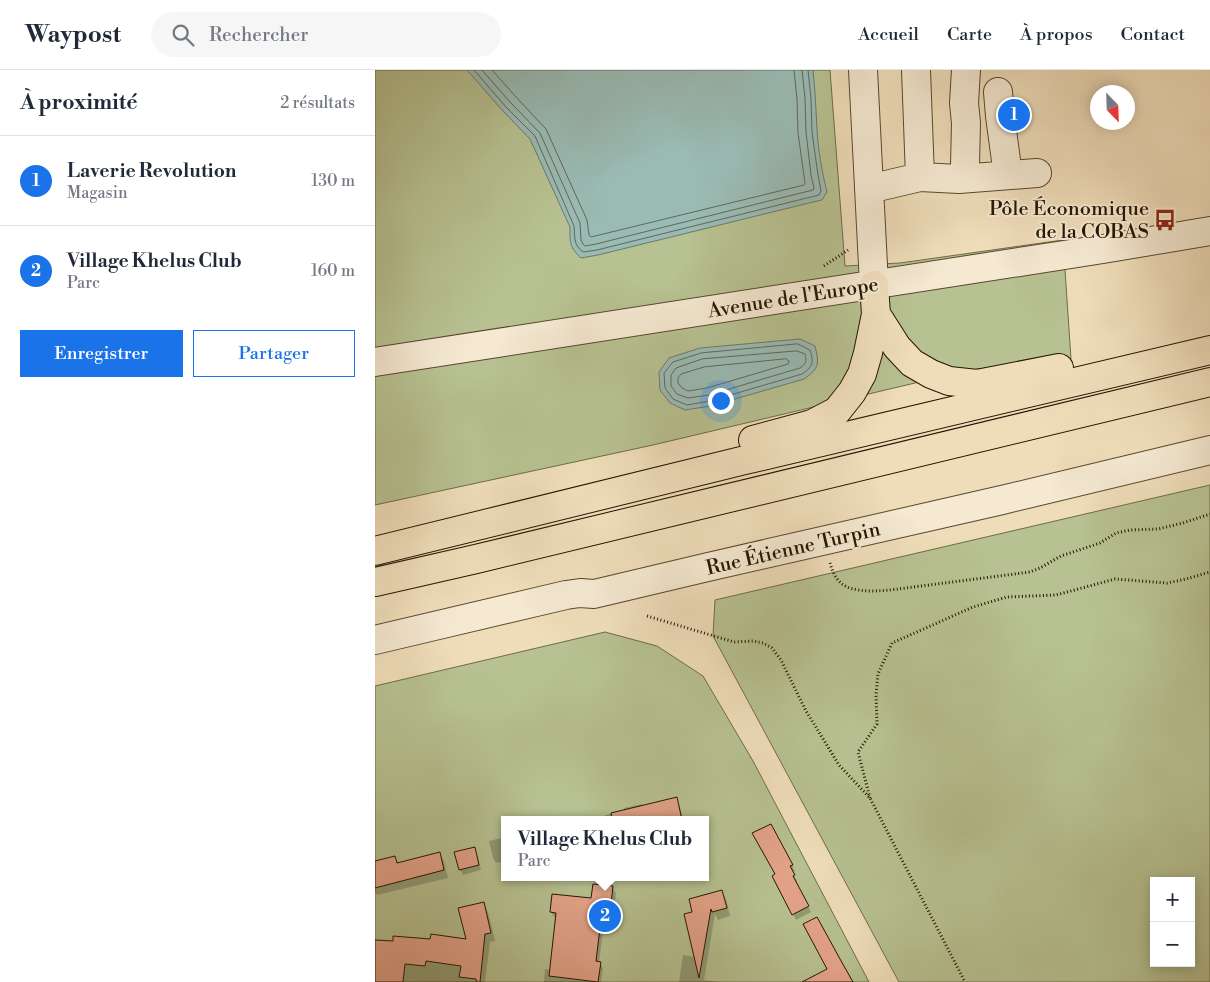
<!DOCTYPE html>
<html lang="fr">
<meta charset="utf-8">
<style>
body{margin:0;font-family:"Libre Bodoni",serif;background:#f6f6f7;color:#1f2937}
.controls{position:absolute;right:15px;bottom:15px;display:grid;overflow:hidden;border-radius:0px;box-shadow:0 2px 12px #0003}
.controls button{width:45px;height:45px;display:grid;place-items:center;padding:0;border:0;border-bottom:1px solid #e0e1e3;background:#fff;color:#1f2937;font:25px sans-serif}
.compass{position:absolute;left:715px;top:15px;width:45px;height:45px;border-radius:50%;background:#fff;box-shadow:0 2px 12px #0003;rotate:157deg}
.you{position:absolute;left:345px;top:330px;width:18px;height:18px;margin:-12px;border:4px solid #fff;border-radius:50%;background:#1a73e8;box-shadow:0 0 0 8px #1a73e833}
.badge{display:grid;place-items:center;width:32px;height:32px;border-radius:50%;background:#1a73e8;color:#fff;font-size:16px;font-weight:700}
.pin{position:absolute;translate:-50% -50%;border:2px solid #fff;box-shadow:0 1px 5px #0006}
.popup{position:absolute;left:126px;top:746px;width:208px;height:65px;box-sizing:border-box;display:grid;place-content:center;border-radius:0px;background:#fff;filter:drop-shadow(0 1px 4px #0005);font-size:16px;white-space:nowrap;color:#747a83}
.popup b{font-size:19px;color:#1f2937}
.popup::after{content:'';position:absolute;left:50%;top:100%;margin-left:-10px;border:10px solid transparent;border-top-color:#fff}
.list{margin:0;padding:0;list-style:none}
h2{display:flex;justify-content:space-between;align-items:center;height:65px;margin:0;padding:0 20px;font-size:21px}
h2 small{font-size:16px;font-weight:400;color:#747a83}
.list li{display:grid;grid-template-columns:32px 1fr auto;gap:15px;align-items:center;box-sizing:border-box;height:90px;padding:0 20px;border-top:1px solid #e0e1e3}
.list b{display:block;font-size:19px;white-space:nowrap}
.list p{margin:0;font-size:16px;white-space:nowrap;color:#747a83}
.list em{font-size:16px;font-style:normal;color:#747a83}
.actions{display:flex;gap:10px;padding:15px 20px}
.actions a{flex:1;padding:11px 0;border:1px solid #1a73e8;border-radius:0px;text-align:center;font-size:18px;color:#1a73e8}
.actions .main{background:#1a73e8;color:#fff}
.icon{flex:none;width:28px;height:28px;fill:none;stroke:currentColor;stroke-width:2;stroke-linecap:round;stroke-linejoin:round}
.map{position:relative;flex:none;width:835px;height:912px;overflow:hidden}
header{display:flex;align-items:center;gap:30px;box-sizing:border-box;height:70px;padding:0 25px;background:#fff;border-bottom:1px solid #e0e1e3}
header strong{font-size:24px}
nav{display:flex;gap:28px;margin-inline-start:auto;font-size:18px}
.search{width:350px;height:45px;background:#f6f6f7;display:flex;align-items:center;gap:12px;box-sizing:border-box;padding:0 18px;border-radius:28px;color:#747a83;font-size:19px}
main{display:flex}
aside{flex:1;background:#fff}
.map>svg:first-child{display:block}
</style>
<header>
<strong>Waypost</strong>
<div class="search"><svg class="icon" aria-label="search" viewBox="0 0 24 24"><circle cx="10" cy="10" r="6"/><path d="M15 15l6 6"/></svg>Rechercher</div>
<nav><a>Accueil</a><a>Carte</a><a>À propos</a><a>Contact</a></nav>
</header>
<main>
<aside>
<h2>À proximité<small>2 résultats</small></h2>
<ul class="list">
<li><span class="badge">1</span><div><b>Laverie Revolution</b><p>Magasin</p></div><em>130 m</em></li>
<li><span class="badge">2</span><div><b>Village Khelus Club</b><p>Parc</p></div><em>160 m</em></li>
</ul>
<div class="actions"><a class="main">Enregistrer</a><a>Partager</a></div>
</aside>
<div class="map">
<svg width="835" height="912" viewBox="0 0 835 912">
<rect width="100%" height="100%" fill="#efddba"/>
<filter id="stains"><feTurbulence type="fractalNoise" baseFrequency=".004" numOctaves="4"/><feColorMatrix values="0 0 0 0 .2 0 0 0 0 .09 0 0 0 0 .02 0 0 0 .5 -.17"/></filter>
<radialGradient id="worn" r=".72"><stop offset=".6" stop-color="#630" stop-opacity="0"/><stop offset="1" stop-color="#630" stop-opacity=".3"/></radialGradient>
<path fill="#b7c191" stroke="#6e6b48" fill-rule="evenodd" d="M0 0H455L470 196 525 193 688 170 696 289 595 300 278 375 0 435Z
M835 415V912H524L338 566 340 530ZM779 811H816V893H779Z
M230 562 282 576 328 606 378 691 494 912H0V616ZM130 750H330V807H130Z"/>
<path fill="#9abbb4" stroke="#6b796c" d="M92 0H438C440 20 441 39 442 59 443 80 447 102 452 122L447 130 434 133 223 185 206 188C194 177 195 172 195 157L155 69 127 40Z
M425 269 440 276C444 293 445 298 429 309L336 336 310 340 295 333 285 320 284 302 294 288 325 278Z"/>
<path fill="#0003" d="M301 729 304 734 308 750H287Z
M267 734 270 739 272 750H215L249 740V738Z
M395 755 420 801 417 802 422 811 420 812 436 842 421 850 399 806 401 805Z
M130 767V791L121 793 118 788 114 771Z
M99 778 102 784 106 800 88 805 85 799Z
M64 783 69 791 73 808 2 825 0 822V792L19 787 24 794Z
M237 818 241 823 239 839 231 838 224 893 228 898 226 912H169L170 899 176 900 182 848 179 847 176 842 217 829Z
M347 822 351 829 355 846 343 850 340 844 329 910 344 912H304L308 885 320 887 318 843Z
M108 834 113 842 120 871 115 872 110 912H0V872L93 871Z"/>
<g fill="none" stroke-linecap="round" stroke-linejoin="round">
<path stroke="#60685a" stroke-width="1" d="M99 0 131 37 160 66 199 156C200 166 198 175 208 182L222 180 444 125 446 121 443 105 437 62 436 28 433 0
M107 0 135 32 165 63 205 153 206 170 208 174 210 176 221 174 438 120 439 118 436 105 431 62 430 28 427 0
M117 0 141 27 171 59 212 150 214 165 216 167 429 115 430 113 423 63 422 29 419 0
M423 274 435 280C439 292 438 297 427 304L335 331 312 335 298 329 290 318 289 303 298 292 326 283Z
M422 281 430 284C432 291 431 294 425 298L334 325 313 328 302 324 296 316V305L301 298 327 289Z
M411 289 414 291 413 294 332 318 313 321 307 318 303 313V308L306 304 329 297Z"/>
</g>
<path fill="#e3a389" stroke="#251500" d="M302 727 307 750H237L236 743Z
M396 754 418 795 415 796 420 805 418 806 434 836 417 845 397 806 400 804 377 763Z
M100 777 104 795 84 800 79 782Z
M65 782 69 800 0 818V791L20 786 22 793Z
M218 814 238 816 236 834 228 833 221 891 226 892 223 912 174 906 181 843 175 842 177 824 216 828Z
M347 820 352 838 337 842 336 839 324 908 309 844 317 842 314 829Z
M109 832 116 863 110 864 105 912H102L101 909 84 907 86 896 51 891 50 896 30 894 28 912H0V870L18 871V866L55 869 56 864 91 869 83 838Z
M442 847 465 889 478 912H427L452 899 428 854Z"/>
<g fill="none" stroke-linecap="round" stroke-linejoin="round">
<g stroke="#58472e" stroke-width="30">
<path id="minor" d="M488 0 499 215
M623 22 625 46 633 105
M545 107 584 109 662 103
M590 108V95L591 53 589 33 591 0
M494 119 545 107 541 0
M0 292 728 179 835 161
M0 570 191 525 205 523 219 524 333 497 627 430 835 380"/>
</g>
<g stroke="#251500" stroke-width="30">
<path id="highway" d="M501 244 522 277 537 293 556 304 574 311 602 314 684 298
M378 370 437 354 462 341 477 322 487 304 493 283 501 244 499 215
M0 481 366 391 835 280
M0 512 101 489 835 312"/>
</g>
<path stroke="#251500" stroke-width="3" stroke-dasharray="1 2.5" stroke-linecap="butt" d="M449 196 473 180
M455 493C457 500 460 508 466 513 478 524 508 521 523 519L655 502 665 498 686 486 725 473 741 463 755 460 783 459 808 453 835 444
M272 546 359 572 378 571 388 573 397 578 406 590 431 641 464 695 495 728 590 912
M495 728 483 682 502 654 501 625 503 604 517 573 598 537 632 527 681 525 740 509 792 513 811 509 835 502"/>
<use href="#minor" stroke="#f5e9d2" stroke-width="28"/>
<use href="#highway" stroke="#efddba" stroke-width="28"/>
</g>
<defs>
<g id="bus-bare" transform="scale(1.725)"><path d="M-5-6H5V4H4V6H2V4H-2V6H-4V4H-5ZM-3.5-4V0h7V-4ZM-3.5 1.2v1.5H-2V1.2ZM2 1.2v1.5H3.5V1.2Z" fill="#8f2418" stroke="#f5e9d2" stroke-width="2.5" paint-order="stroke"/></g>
</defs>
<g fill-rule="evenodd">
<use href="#bus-bare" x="790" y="150"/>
</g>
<g text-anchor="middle" stroke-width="4" stroke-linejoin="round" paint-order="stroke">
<g font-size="20" fill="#251500" stroke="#f5e9d2" text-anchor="end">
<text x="774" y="145">Pôle Économique<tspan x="774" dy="23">de la COBAS</tspan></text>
</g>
<g font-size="20" fill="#251500" stroke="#f5e9d2">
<text transform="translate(418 227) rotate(-9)" y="7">Avenue de l'Europe</text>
<text transform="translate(418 478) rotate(-13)" y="7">Rue Étienne Turpin</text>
</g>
</g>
<rect width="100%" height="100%" filter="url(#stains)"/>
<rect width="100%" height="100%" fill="url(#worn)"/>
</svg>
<div class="controls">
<button>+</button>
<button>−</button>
</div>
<svg class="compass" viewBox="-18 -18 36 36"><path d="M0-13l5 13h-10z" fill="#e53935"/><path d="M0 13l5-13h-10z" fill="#747a83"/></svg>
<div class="you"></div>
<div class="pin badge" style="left:639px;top:45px">1</div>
<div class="pin badge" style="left:230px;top:846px">2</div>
<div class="popup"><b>Village Khelus Club</b>Parc</div>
</div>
</main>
